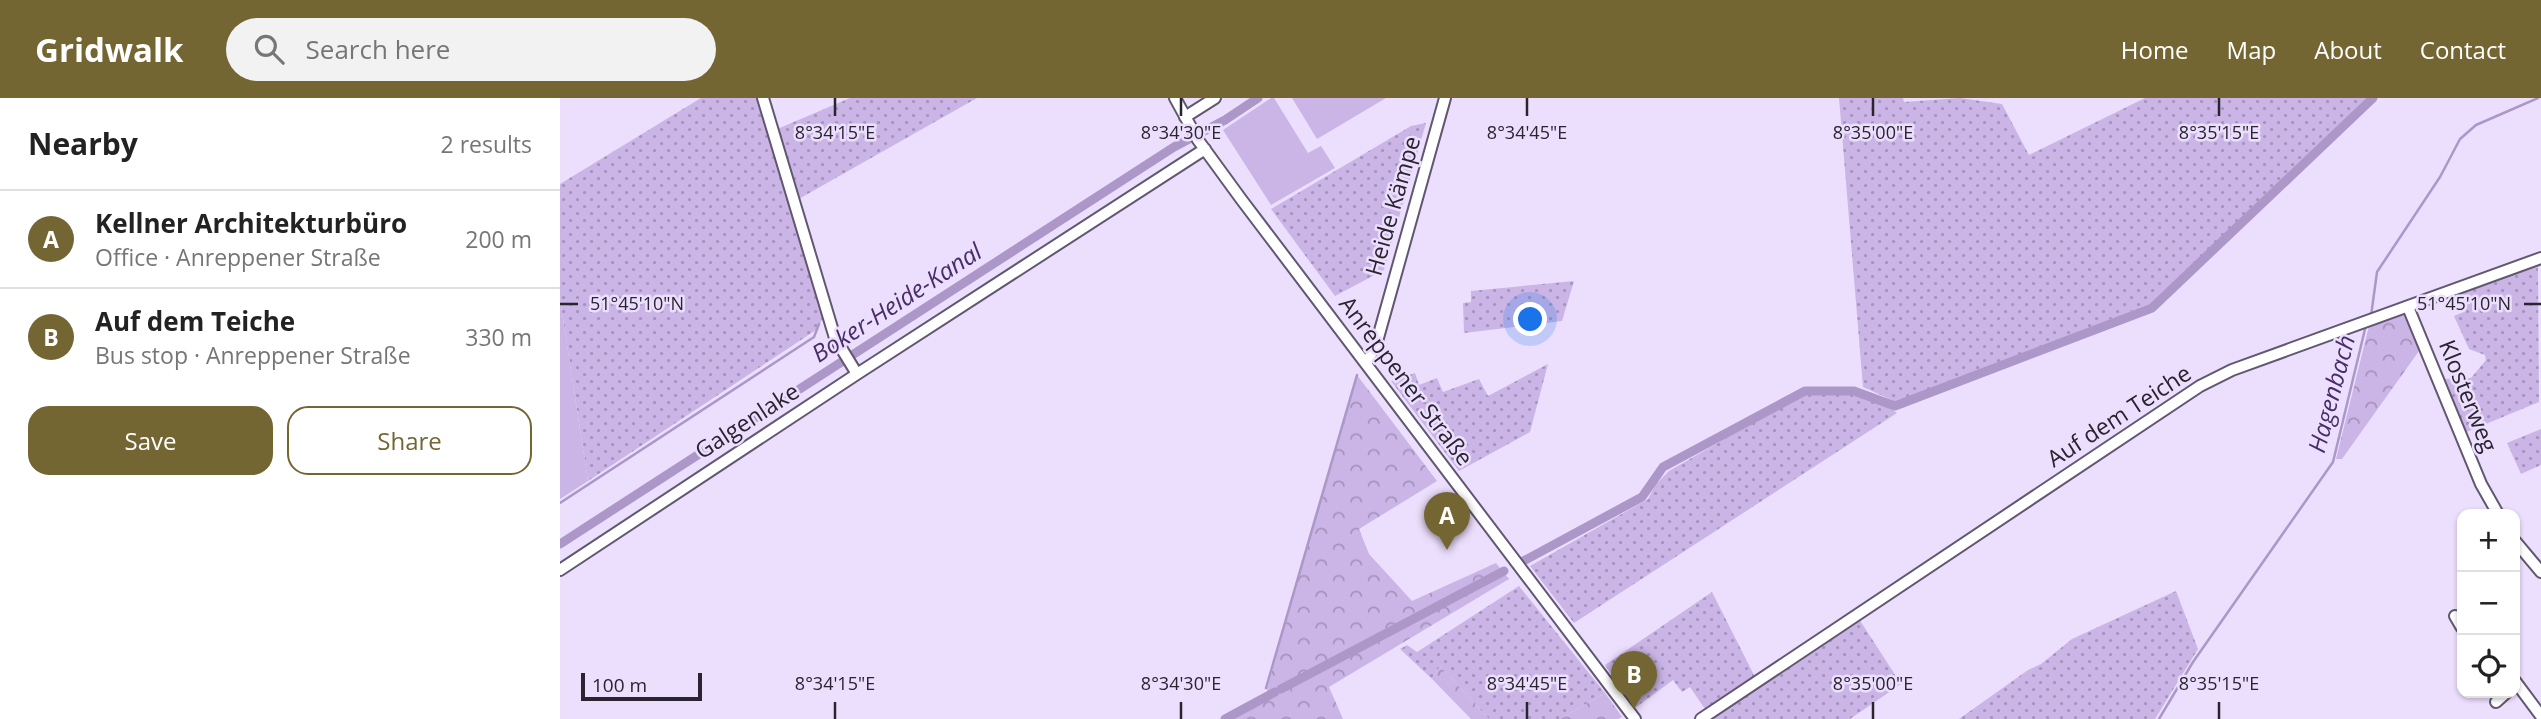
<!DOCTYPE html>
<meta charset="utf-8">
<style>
body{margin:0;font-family:"Open Sans",sans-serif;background:#f2f2f2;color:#222}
.controls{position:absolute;right:21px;bottom:21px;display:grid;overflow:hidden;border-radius:14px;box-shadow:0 2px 5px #0004}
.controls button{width:63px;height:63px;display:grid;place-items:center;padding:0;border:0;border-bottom:2px solid #e0e0e0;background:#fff;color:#222;font:35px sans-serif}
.scale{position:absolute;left:21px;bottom:18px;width:121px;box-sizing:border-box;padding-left:7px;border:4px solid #29242f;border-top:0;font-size:19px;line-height:24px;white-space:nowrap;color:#29242f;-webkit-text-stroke:5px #ecdffd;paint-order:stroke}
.you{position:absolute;left:971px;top:222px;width:24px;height:24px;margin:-18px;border:5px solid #fff;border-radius:50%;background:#1a73e8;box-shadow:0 0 0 10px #1a73e833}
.badge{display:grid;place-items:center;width:46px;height:46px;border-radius:50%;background:#746633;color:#fff;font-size:23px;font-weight:700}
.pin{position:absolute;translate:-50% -58px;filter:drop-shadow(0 2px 4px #0008)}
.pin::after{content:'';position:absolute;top:37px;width:24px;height:21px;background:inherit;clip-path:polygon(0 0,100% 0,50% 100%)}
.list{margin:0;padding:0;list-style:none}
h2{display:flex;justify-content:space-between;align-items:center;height:91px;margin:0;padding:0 28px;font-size:30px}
h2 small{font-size:23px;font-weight:400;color:#767676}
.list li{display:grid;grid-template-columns:46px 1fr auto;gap:21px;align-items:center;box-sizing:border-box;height:98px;padding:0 28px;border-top:2px solid #e0e0e0}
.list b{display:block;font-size:26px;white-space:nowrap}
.list p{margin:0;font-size:23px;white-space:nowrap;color:#767676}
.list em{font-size:23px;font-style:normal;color:#767676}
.actions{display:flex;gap:14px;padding:21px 28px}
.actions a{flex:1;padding:16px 0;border:2px solid #746633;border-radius:21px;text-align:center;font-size:24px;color:#746633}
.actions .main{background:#746633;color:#fff}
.icon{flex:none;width:38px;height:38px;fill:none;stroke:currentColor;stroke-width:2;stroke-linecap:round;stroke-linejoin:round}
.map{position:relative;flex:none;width:1981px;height:621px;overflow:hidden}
header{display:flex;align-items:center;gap:42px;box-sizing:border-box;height:98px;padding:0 35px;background:#746633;color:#fff}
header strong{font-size:33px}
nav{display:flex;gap:38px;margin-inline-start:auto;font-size:24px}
.search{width:490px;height:63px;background:#f2f2f2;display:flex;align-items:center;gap:18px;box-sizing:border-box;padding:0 24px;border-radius:38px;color:#767676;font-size:26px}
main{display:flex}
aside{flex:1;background:#fff}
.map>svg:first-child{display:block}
</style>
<header>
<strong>Gridwalk</strong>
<div class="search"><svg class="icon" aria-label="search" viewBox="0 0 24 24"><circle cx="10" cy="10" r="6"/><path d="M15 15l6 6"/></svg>Search here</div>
<nav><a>Home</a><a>Map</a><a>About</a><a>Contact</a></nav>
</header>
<main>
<aside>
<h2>Nearby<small>2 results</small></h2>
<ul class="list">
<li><span class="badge">A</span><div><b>Kellner Architekturbüro</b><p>Office · Anreppener Straße</p></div><em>200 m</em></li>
<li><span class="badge">B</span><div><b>Auf dem Teiche</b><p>Bus stop · Anreppener Straße</p></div><em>330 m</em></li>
</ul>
<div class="actions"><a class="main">Save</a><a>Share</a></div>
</aside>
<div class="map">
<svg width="1981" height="621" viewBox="0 0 1981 621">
<defs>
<pattern id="grass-dots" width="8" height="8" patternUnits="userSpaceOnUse" patternTransform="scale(1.75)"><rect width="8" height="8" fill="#cab5e6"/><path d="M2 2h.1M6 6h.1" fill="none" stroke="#a493bb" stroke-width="1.8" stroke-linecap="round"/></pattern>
<pattern id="forest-crowns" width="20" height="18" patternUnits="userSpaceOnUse" patternTransform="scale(1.75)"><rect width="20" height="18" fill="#cab5e6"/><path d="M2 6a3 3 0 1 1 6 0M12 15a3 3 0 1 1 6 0" fill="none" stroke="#a493bb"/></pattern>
</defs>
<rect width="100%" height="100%" fill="#ecdffd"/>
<path fill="url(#grass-dots)" d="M141 0H197L263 220 256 232 28 383 0 201V86Z
M290 0H417L237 102 215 32Z
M1279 0H1343L1344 4 1400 0 1442 6 1469 57 1585 0H1807L1600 202 1336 304 1303 289Z
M866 25 824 172 775 198 711 111 851 28Z
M1978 169 1979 304 1904 335 1882 281 1911 280 1926 262 1925 257 1909 251 1894 218 1906 213 1898 193Z
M1014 183 1002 223 904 235 903 205 911 204V193Z
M988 266 970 334 899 373 831 283 855 275 859 287 877 280 883 294 919 281 928 298Z
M1274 294C1297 297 1319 302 1337 315L1014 525 970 468 1088 401 1096 386 1109 373 1243 296Z
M1981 331V367L1961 376 1947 345Z
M959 488 1045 595 1000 621H929L880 568 872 581 840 551 847 547 857 554Z
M1616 493 1638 551 1595 621H1399L1468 572 1481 566 1512 541Z
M1152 494 1196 581 1147 614 1130 589 1122 594 1113 582 1075 610 1045 567Z
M1299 521 1341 586 1290 621H1149Z"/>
<path fill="url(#forest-crowns)" d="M1844 217 1849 221 1859 253 1782 361H1776L1809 228Z
M797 277 877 383 799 431 809 456 852 503 936 465 949 481 769 589 783 621H670L708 601 707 591Z
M880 568 929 621H911L872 581Z
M1045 595 1062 619 1058 621H1000Z"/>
<path fill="#cab5e6" d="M711 0H714L748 55 761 48 775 70 711 107 663 32Z
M732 0H826L757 41Z
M0 201 28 383 0 401Z"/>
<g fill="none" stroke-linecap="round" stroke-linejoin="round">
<path stroke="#ac97c8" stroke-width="2.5" d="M1811 218 1817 174 1880 79 1900 41 1916 27 1978 0
M0 405 254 239 259 226
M706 590 797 277
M1599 621 1633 564 1773 364 1806 227"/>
<path stroke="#ac97c8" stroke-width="9" d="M0 446 614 49 665 22 698 0
M958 466 1082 399 1103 369 1245 293H1294L1335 308 1592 210 1813 0
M721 591 944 473
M665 621 715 594"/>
<g stroke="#615770" stroke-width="14">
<path id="minor" d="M203 0 275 240 297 276
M615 0 638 42 681 101 1075 621
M625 19 655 0
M1848 209 1921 386 1938 416
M806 266 816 247 885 0
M1955 443 1981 474
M0 472 297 276 645 51
M1895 518 1902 530
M1955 583 1981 618
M1936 604 1946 595
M1141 621 1640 288 1672 272 1981 160"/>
</g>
<use href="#minor" stroke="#fff" stroke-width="10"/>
</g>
<path fill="none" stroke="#29242f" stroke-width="2.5" d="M275 0V18M621 0V18M967 0V18M1313 0V18M1659 0V18M0 206H18M1964 206H1981M275 604V621M621 604V621M967 604V621M1313 604V621M1659 604V621"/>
<g text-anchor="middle" stroke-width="5" stroke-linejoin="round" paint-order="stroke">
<g font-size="23" fill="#29242f" stroke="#ecdffd">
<text transform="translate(833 108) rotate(-74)" y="8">Heide Kämpe</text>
<text transform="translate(846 283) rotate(53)" y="8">Anreppener Straße</text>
<text transform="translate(1908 298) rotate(68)" y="8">Klosterweg</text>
<text transform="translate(1559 318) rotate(-33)" y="8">Auf dem Teiche</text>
<text transform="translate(187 323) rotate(-33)" y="8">Galgenlake</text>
</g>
<g font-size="24" font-style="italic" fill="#492c68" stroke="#ecdffd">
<text transform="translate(337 205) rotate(-33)" y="8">Boker-Heide-Kanal</text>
<text transform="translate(1772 296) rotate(-75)" y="8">Hagenbach</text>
</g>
</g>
<g font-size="18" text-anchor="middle" fill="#29242f" stroke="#ecdffd" stroke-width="5" stroke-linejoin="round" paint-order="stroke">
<text x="275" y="41">8°34'15"E</text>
<text x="621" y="41">8°34'30"E</text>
<text x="967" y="41">8°34'45"E</text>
<text x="1313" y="41">8°35'00"E</text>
<text x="1659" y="41">8°35'15"E</text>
<text x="77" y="212">51°45'10"N</text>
<text x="1904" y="212">51°45'10"N</text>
<text x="275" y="592">8°34'15"E</text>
<text x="621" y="592">8°34'30"E</text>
<text x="967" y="592">8°34'45"E</text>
<text x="1313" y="592">8°35'00"E</text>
<text x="1659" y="592">8°35'15"E</text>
</g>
</svg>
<div class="controls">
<button>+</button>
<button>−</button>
<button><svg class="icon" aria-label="locate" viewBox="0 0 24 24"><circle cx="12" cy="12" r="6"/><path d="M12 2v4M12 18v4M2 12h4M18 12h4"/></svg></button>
</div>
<div class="scale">100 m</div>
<div class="you"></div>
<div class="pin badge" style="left:887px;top:452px">A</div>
<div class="pin badge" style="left:1074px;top:611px">B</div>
</div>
</main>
